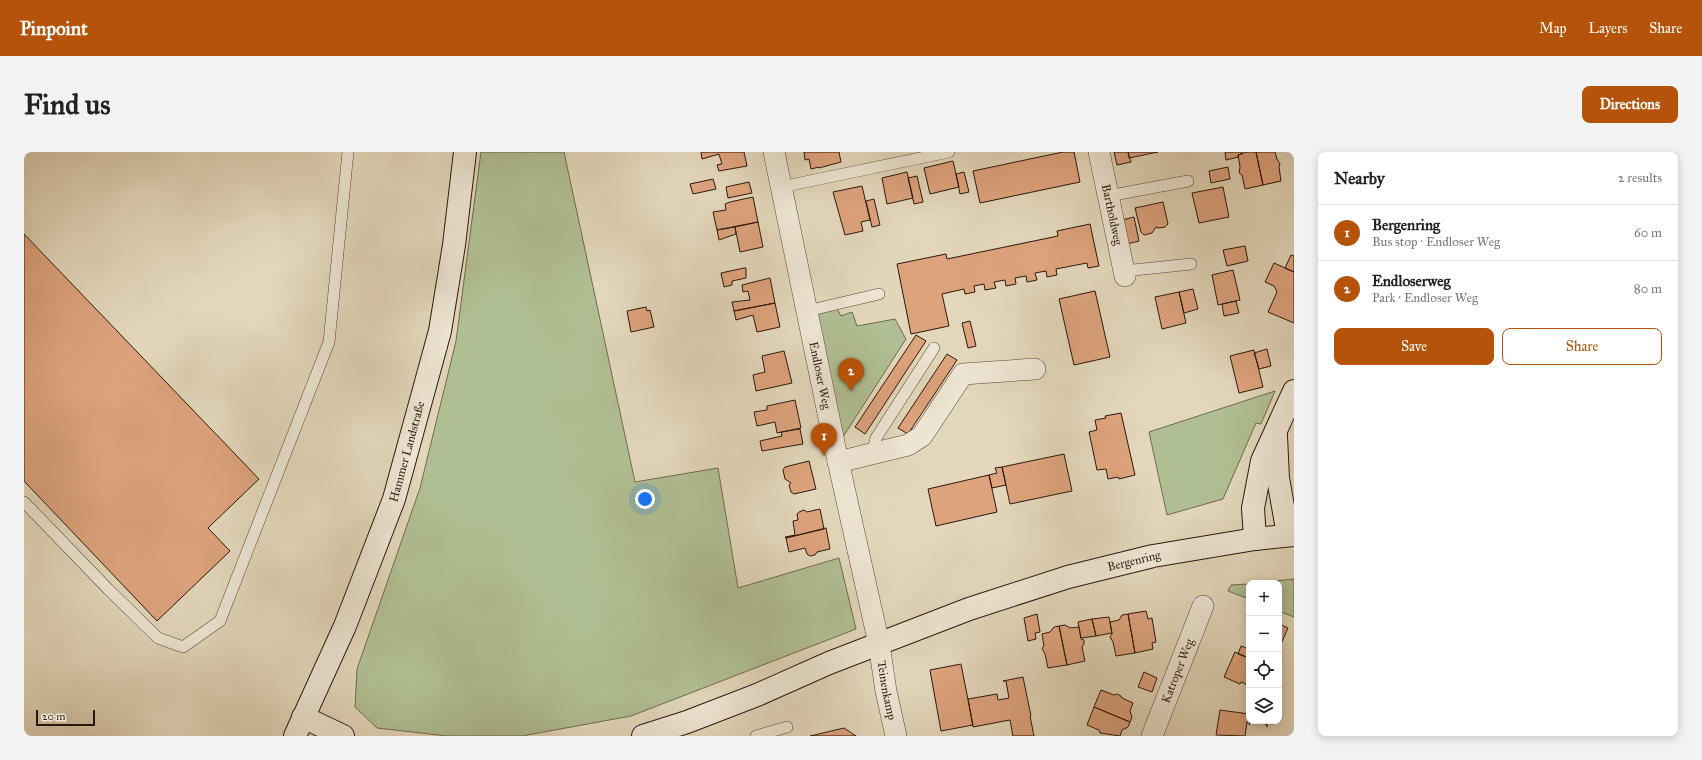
<!DOCTYPE html>
<meta charset="utf-8">
<style>
body{margin:0;font-family:"IM FELL Great Primer",serif;background:#f2f2f2;color:#222}
.controls{position:absolute;right:12px;bottom:12px;display:grid;overflow:hidden;border-radius:8px;box-shadow:0 2px 10px #0003}
.controls button{width:36px;height:36px;display:grid;place-items:center;padding:0;border:0;border-bottom:1px solid #e0e0e0;background:#fff;color:#222;font:20px sans-serif}
.scale{position:absolute;left:12px;bottom:10px;width:59px;box-sizing:border-box;padding-left:4px;border:2px solid #2c170d;border-top:0;font-size:11px;line-height:14px;white-space:nowrap;color:#2c170d;-webkit-text-stroke:3px #ede5d3;paint-order:stroke}
.you{position:absolute;left:621px;top:347px;width:14px;height:14px;margin:-10px;border:3px solid #fff;border-radius:50%;background:#1a73e8;box-shadow:0 0 0 6px #1a73e833}
.badge{display:grid;place-items:center;width:26px;height:26px;border-radius:50%;background:#b45309;color:#fff;font-size:13px;font-weight:700}
.pin{position:absolute;translate:-50% -33px;filter:drop-shadow(0 1px 2px #0008)}
.pin::after{content:'';position:absolute;top:21px;width:14px;height:12px;background:inherit;clip-path:polygon(0 0,100% 0,50% 100%)}
.list{margin:0;padding:0;list-style:none}
h2{display:flex;justify-content:space-between;align-items:center;height:52px;margin:0;padding:0 16px;font-size:17px}
h2 small{font-size:13px;font-weight:400;color:#767676}
.list li{display:grid;grid-template-columns:26px 1fr auto;gap:12px;align-items:center;box-sizing:border-box;height:56px;padding:0 16px;border-top:1px solid #e0e0e0}
.list b{display:block;font-size:15px;white-space:nowrap}
.list p{margin:0;font-size:13px;white-space:nowrap;color:#767676}
.list em{font-size:13px;font-style:normal;color:#767676}
.actions{display:flex;gap:8px;padding:12px 16px}
.actions a{flex:1;padding:9px 0;border:1px solid #b45309;border-radius:8px;text-align:center;font-size:14px;color:#b45309}
.actions .main{background:#b45309;color:#fff}
.icon{flex:none;width:22px;height:22px;fill:none;stroke:currentColor;stroke-width:2;stroke-linecap:round;stroke-linejoin:round}
.map{position:relative;flex:none;width:1270px;height:584px;overflow:hidden;border-radius:8px}
header{display:flex;align-items:center;gap:24px;box-sizing:border-box;height:56px;padding:0 20px;background:#b45309;color:#fff}
header strong{font-size:19px}
nav{display:flex;gap:22px;margin-inline-start:auto;font-size:14px}
.intro{display:flex;align-items:center;justify-content:space-between;box-sizing:border-box;height:96px;padding:0 24px}
h1{margin:0;font-size:28px}
.button{padding:10px 18px;border-radius:8px;background:#b45309;color:#fff;font-size:14px;font-weight:700}
main{display:flex;gap:24px;padding:0 24px}
aside{flex:1;background:#fff;border-radius:8px;box-shadow:0 2px 10px #0003}
.map>svg:first-child{display:block}
</style>
<header>
<strong>Pinpoint</strong>
<nav><a>Map</a><a>Layers</a><a>Share</a></nav>
</header>
<div class="intro"><h1>Find us</h1><a class="button">Directions</a></div>
<main>
<div class="map">
<svg width="1270" height="584" viewBox="0 0 1270 584">
<rect width="100%" height="100%" fill="#e3d7bb"/>
<filter id="stains"><feTurbulence type="fractalNoise" baseFrequency=".005" numOctaves="4"/><feColorMatrix values="0 0 0 0 .2 0 0 0 0 .09 0 0 0 0 .02 0 0 0 .5 -.17"/></filter>
<radialGradient id="worn" r=".72"><stop offset=".6" stop-color="#630" stop-opacity="0"/><stop offset="1" stop-color="#630" stop-opacity=".3"/></radialGradient>
<path fill="#b0bf93" stroke="#6e6b50" d="M457 0H540L611 330 694 316 714 436 815 406 832 477 607 564 498 584H423L353 576 331 555 333 517 396 336 432 189Z
M813 157 817 164 828 160 833 174 871 167 882 187 815 291 790 163Z
M1251 239 1237 272 1232 271 1199 347 1143 363 1125 280Z
M1270 427V465L1255 459V431H1231Z
M1225 432V447L1204 439 1207 433Z"/>
<path fill="#dda37d" stroke="#2c170d" d="M677 0H720L723 14 695 19 693 13 698 12 695 2 678 7Z
M780 0H815L817 10 795 16V15L787 17 785 7 781 8Z
M1039 0H1050L1056 30 956 51 949 19Z
M1090 0H1104L1107 10 1093 13Z
M1104 0H1134L1105 6Z
M1201 0H1218V2L1214 3V5L1202 8Z
M1223 0H1232L1239 33 1221 37 1218 23 1215 21 1216 15 1214 3Z
M1232 0H1251L1253 7 1256 12 1255 15 1257 29 1239 33Z
M929 9 935 35 906 42 900 16Z
M1204 15 1206 27 1187 31 1185 19Z
M883 20 889 46 863 52 858 26Z
M940 20 945 40 936 42 932 22Z
M893 24 899 50 890 52 884 26Z
M689 27 692 37 669 42 666 32Z
M725 30 728 41 704 46 702 35Z
M838 34 846 68 837 70 839 79 821 83 809 40Z
M1199 35 1205 65 1175 71 1168 41Z
M729 45 734 70 693 78 689 60 702 58 701 52 706 50Z
M850 47 856 73 848 75 842 49Z
M1139 50 1144 72 1141 75 1135 76 1132 75 1128 81 1120 83 1117 80 1111 56Z
M1110 65 1115 89 1103 92 1098 68Z
M734 70 739 95 716 100 711 75Z
M1066 72 1075 114 1064 116 1063 111 1032 117 1033 123 1023 125 1022 119 1011 121 1013 128 1003 130 1002 124 991 126 992 132 982 134 981 128 970 130 972 136 961 138 960 132 950 134 951 140 941 142 940 137 918 142 925 174 887 182 873 112 922 102 923 107 1034 84 1033 79Z
M711 75 712 82 695 88 693 78Z
M0 82 235 327 184 376 206 399 133 469 0 329Z
M1221 94 1224 109 1203 114 1199 98Z
M1267 103 1270 104V120L1261 116Z
M1250 111 1270 120V171L1244 160 1253 140 1250 134 1241 130Z
M720 116H722V126L708 129V133L700 135 697 121Z
M1209 118 1216 148 1194 153 1188 123Z
M746 126 751 151 710 159 708 150 726 148 724 139 719 140 718 133Z
M1169 137 1174 157 1160 161 1155 140Z
M1071 139 1086 205 1050 213 1035 147Z
M1155 140 1162 171 1138 177 1131 145Z
M1212 149 1215 161 1200 164 1198 152Z
M751 151 756 175 733 180 729 163 712 168 710 159Z
M622 155 623 159 626 158 630 175 607 180 603 159Z
M946 169 952 194 944 196 938 171Z
M892 183 902 189 841 282 831 275Z
M1243 197 1247 214 1235 217 1230 201Z
M1230 198 1239 235 1215 241 1206 204Z
M760 199 768 231 732 239 729 223 741 220 738 204Z
M923 202 933 208 884 282 874 276Z
M771 248 777 276 753 281 751 270 733 274 730 260 743 258V254Z
M1097 261 1111 323 1095 327 1094 325 1084 327 1082 317 1073 318 1065 280 1073 278 1071 268 1082 266 1081 264Z
M776 277 779 292 738 299 736 289 758 284 757 280Z
M1040 302 1048 339 986 352 978 315Z
M785 309 792 337 770 342 767 340 765 333 767 331 761 327 759 318 761 315Z
M978 315 982 333 968 336 965 323 973 321 971 316Z
M965 323 973 360 912 374 904 337Z
M796 357 800 377 762 386 761 385 771 383 769 369 774 368 773 362 775 360 780 358 783 360Z
M802 376 806 397 793 400 791 403 786 404 783 402 781 396 765 400 762 386Z
M1122 459 1124 467 1128 466 1132 490 1128 491 1129 497 1111 501 1104 462Z
M1013 462 1016 480 1011 481 1012 487 1004 489 1000 466Z
M1104 462 1111 501 1092 504 1089 490 1086 485 1088 482 1086 470 1095 468 1098 463Z
M1085 465 1088 481 1072 484 1068 467Z
M1068 467 1072 484 1057 486 1054 470Z
M1255 472 1264 476 1255 496Z
M1041 473 1046 476 1055 475 1057 487 1060 488V492L1058 495 1061 509 1043 513 1035 474Z
M1035 474 1043 513 1024 516 1021 502 1018 496 1020 494 1018 482 1026 480 1030 475Z
M1217 494 1225 497V506L1214 502Z
M1211 500 1225 506 1224 533 1217 530 1216 532 1200 525Z
M937 512 949 573 917 579 906 518Z
M1120 520 1133 526 1128 540 1114 535Z
M999 525 1007 564H1006L1010 584H989L986 568 949 575 944 547 973 542 974 548 985 546 982 529H979Z
M1077 538 1090 543 1093 542 1097 544 1098 546 1109 551 1106 559 1108 565 1106 570 1070 555Z
M1070 555 1106 570 1104 575 1098 578 1096 584 1076 581 1075 578 1063 573Z
M1196 558 1225 562V569H1243V575L1242 572 1227 570 1225 573 1226 570H1223L1221 584 1192 583Z
M820 576 832 584H786Z"/>
<g fill="none" stroke-linecap="round" stroke-linejoin="round">
<g stroke="#5a4738" stroke-width="12">
<path id="lane" d="M757 35 925 0
M1084 44 1164 29
M1100 119 1167 112
M783 159 855 142
M848 302 852 286 910 196
M0 350 84 437 134 486 159 495 196 469 305 190 324 0
M732 584 763 575"/>
</g>
<g stroke="#5a4738" stroke-width="22">
<g id="street">
<path id="s1" d="M750 0 812 300 855 492 862 539 872 584"/>
<path id="s2" d="M1075 0 1101 124"/>
<path d="M814 310 884 293 898 284 939 222 1011 217"/>
<path id="s3" d="M1128 584 1179 454"/>
</g>
</g>
<g stroke="#2c170d" stroke-width="24">
<g id="secondary">
<path d="M1252 284 1254 326 1264 383"/>
<path d="M1231 387 1229 356 1238 309 1270 239"/>
<path d="M279 565 319 584"/>
<path id="s4" d="M271 584 321 474 370 347 416 179 430 93 441 0"/>
<path id="s5" d="M619 584 663 570 733 543 805 511 945 457 1044 425 1129 404 1231 387 1270 383"/>
</g>
</g>
<use href="#lane" stroke="#ede5d3" stroke-width="11"/>
<use href="#street" stroke="#ede5d3" stroke-width="21"/>
<use href="#secondary" stroke="#ede5d3" stroke-width="22"/>
</g>
<g text-anchor="middle" stroke-width="3" stroke-linejoin="round" paint-order="stroke">
<g font-size="12" fill="#2c170d" stroke="#ede5d3">
<text dy="4" stroke="none"><textPath href="#s2" startOffset="64">Bartholdweg</textPath></text>
<text dy="4" stroke="none"><textPath href="#s1" startOffset="228">Endloser Weg</textPath></text>
<text dy="4" stroke="none"><textPath href="#s4" startOffset="306">Hammer Landstraße</textPath></text>
<text dy="4" stroke="none"><textPath href="#s5" startOffset="522">Bergenring</textPath></text>
<text dy="4" stroke="none"><textPath href="#s3" startOffset="70">Katroper Weg</textPath></text>
<text dy="4" stroke="none"><textPath href="#s1" startOffset="550">Teinenkamp</textPath></text>
</g>
</g>
<rect width="100%" height="100%" filter="url(#stains)"/>
<rect width="100%" height="100%" fill="url(#worn)"/>
</svg>
<div class="controls">
<button>+</button>
<button>−</button>
<button><svg class="icon" aria-label="locate" viewBox="0 0 24 24"><circle cx="12" cy="12" r="6"/><path d="M12 2v4M12 18v4M2 12h4M18 12h4"/></svg></button>
<button><svg class="icon" aria-label="layers" viewBox="0 0 24 24"><path d="M12 4l9 5-9 5-9-5zM3 14l9 5 9-5"/></svg></button>
</div>
<div class="scale">20 m</div>
<div class="you"></div>
<div class="pin badge" style="left:800px;top:304px">1</div>
<div class="pin badge" style="left:827px;top:239px">2</div>
</div>
<aside>
<h2>Nearby<small>2 results</small></h2>
<ul class="list">
<li><span class="badge">1</span><div><b>Bergenring</b><p>Bus stop · Endloser Weg</p></div><em>60 m</em></li>
<li><span class="badge">2</span><div><b>Endloserweg</b><p>Park · Endloser Weg</p></div><em>80 m</em></li>
</ul>
<div class="actions"><a class="main">Save</a><a>Share</a></div>
</aside>
</main>
